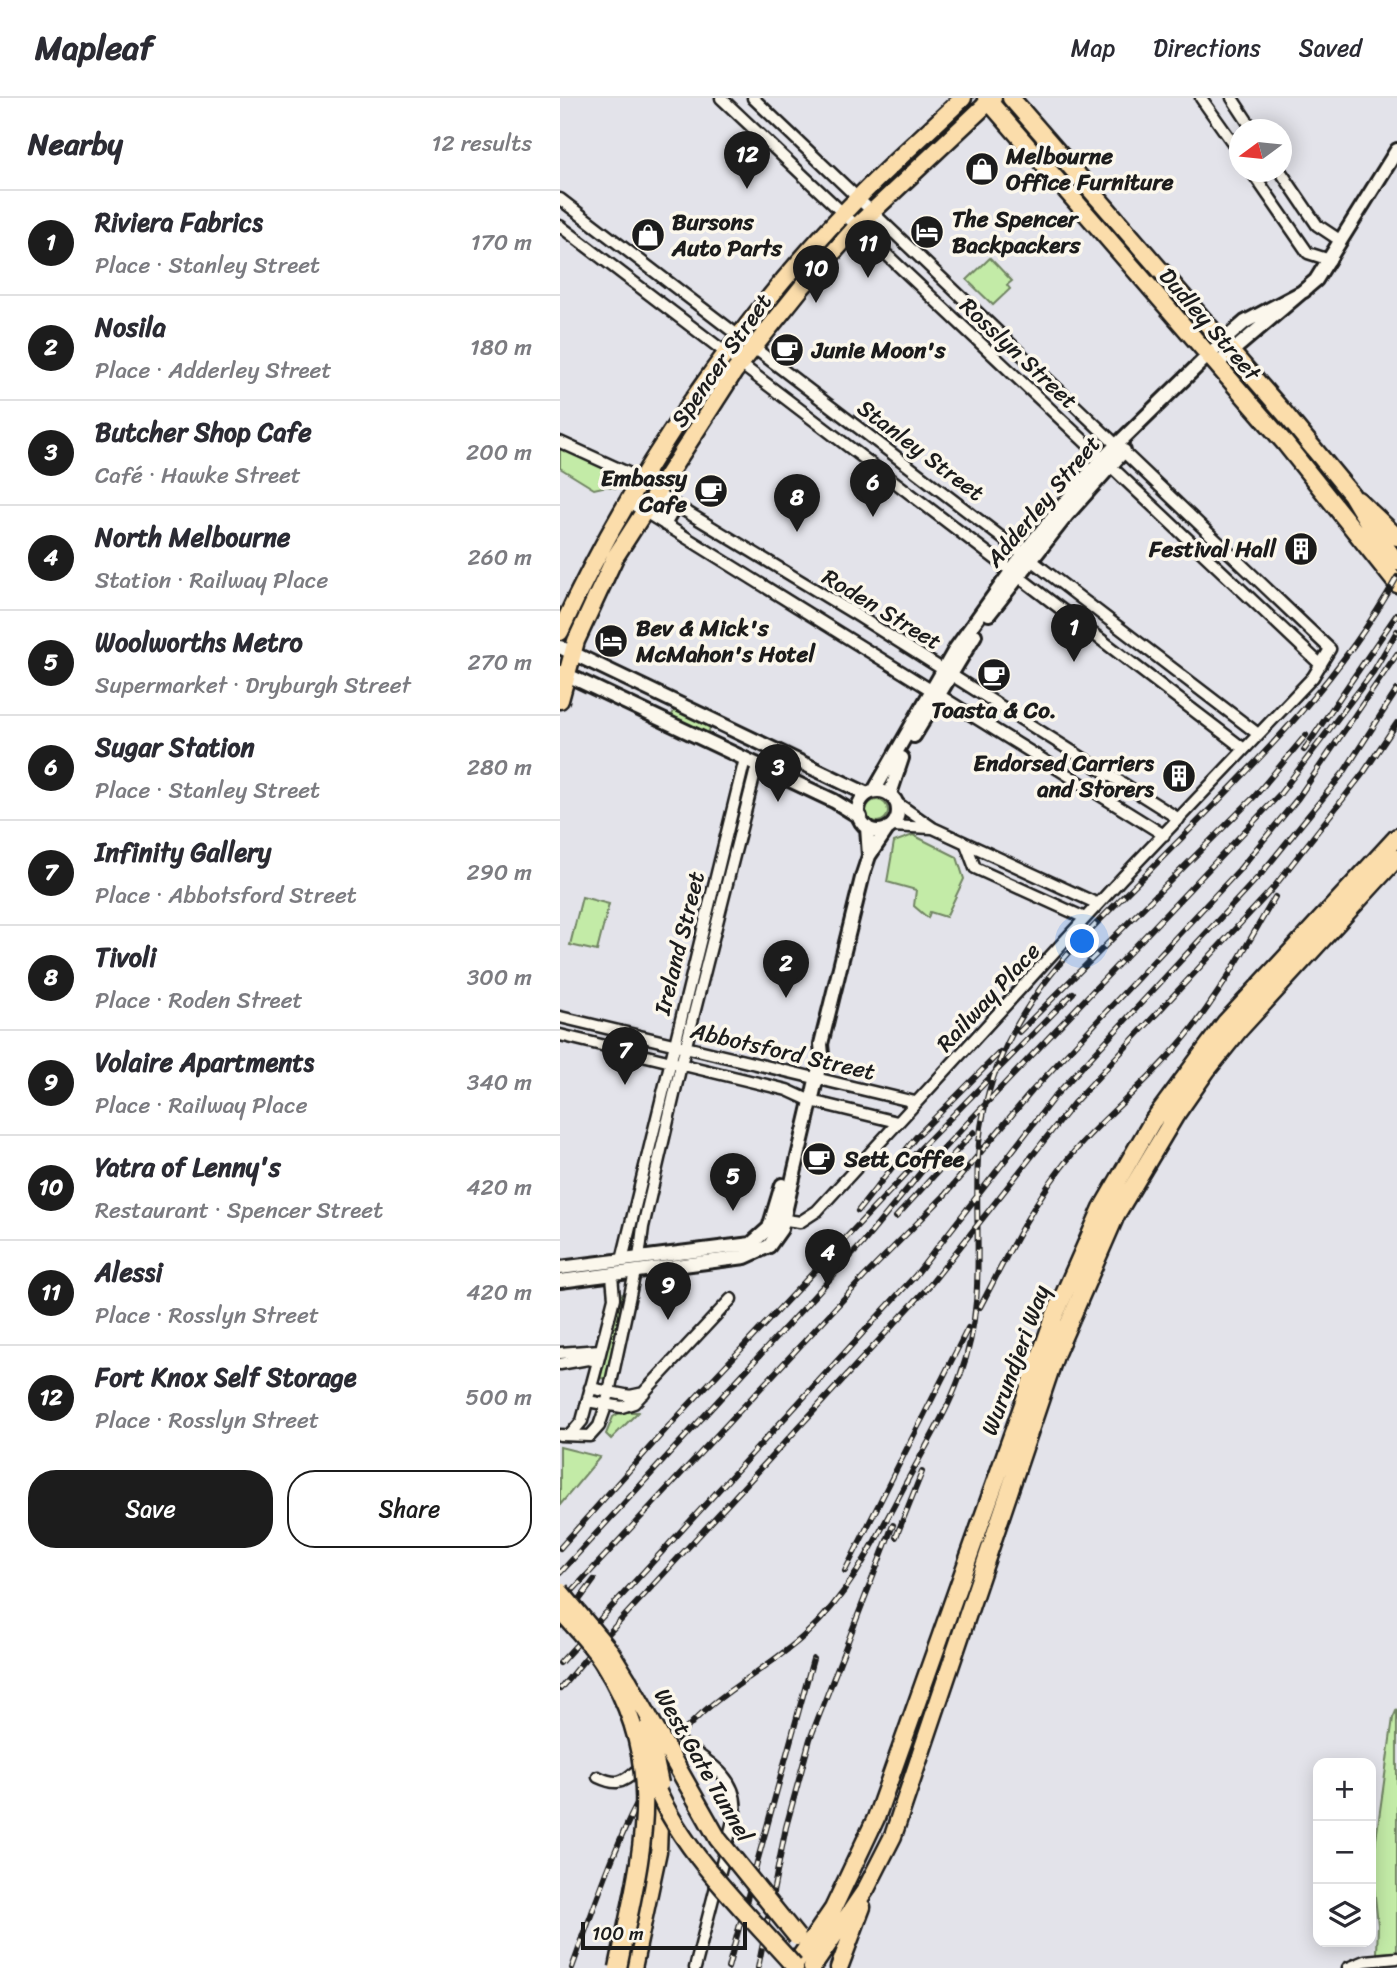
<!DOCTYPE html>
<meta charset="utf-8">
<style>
body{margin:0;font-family:Sriracha,sans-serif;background:#f7f7f7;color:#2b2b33}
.controls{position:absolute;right:21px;bottom:21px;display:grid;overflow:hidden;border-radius:14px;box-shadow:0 4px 18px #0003}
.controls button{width:63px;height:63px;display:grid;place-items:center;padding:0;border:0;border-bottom:2px solid #e1e1e2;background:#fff;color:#2b2b33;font:35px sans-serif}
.compass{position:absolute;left:669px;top:21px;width:63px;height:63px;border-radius:50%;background:#fff;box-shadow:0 4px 18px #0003;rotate:255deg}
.scale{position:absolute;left:21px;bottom:18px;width:166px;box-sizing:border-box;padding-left:7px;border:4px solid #1c1c1c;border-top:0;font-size:19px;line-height:24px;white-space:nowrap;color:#1c1c1c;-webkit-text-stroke:5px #fbf7ec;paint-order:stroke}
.you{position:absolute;left:523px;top:844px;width:24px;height:24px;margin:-18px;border:5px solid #fff;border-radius:50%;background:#1a73e8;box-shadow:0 0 0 10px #1a73e833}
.badge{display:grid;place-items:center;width:46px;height:46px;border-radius:50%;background:#1c1c1c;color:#fff;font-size:23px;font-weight:700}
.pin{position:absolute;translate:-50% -58px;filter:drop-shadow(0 2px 4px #0008)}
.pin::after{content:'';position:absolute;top:37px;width:24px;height:21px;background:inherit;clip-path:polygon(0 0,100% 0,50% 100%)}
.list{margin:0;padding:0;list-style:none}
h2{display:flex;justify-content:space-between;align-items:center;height:91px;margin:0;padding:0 28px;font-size:30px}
h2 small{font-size:23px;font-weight:400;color:#7c7c81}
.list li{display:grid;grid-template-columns:46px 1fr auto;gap:21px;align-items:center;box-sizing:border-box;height:105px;padding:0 28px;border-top:2px solid #e1e1e2}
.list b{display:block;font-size:26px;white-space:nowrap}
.list p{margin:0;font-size:23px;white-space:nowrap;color:#7c7c81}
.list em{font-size:23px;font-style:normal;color:#7c7c81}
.actions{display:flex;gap:14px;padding:21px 28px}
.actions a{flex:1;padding:16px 0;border:2px solid #1c1c1c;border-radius:28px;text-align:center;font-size:24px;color:#1c1c1c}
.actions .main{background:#1c1c1c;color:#fff}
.icon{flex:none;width:38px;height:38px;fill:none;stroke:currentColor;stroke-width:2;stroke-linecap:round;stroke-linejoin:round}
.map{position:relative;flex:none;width:837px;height:1870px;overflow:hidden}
header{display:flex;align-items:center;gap:42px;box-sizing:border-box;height:98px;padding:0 35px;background:#fff;border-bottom:2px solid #e1e1e2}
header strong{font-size:33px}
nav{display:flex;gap:38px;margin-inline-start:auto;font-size:24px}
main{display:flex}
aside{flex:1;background:#fff}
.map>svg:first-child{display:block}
</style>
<header>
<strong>Mapleaf</strong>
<nav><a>Map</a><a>Directions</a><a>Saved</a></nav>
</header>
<main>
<aside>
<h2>Nearby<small>12 results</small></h2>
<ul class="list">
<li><span class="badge">1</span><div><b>Riviera Fabrics</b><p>Place · Stanley Street</p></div><em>170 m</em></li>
<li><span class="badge">2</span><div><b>Nosila</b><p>Place · Adderley Street</p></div><em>180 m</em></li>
<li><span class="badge">3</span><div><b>Butcher Shop Cafe</b><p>Café · Hawke Street</p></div><em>200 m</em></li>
<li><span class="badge">4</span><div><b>North Melbourne</b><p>Station · Railway Place</p></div><em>260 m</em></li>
<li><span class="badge">5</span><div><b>Woolworths Metro</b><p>Supermarket · Dryburgh Street</p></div><em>270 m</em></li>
<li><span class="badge">6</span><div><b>Sugar Station</b><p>Place · Stanley Street</p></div><em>280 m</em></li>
<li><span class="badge">7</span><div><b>Infinity Gallery</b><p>Place · Abbotsford Street</p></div><em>290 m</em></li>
<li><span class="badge">8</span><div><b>Tivoli</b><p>Place · Roden Street</p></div><em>300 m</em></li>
<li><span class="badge">9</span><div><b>Volaire Apartments</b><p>Place · Railway Place</p></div><em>340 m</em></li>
<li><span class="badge">10</span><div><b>Yatra of Lenny's</b><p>Restaurant · Spencer Street</p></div><em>420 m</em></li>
<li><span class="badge">11</span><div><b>Alessi</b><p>Place · Rosslyn Street</p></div><em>420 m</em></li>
<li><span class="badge">12</span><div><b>Fort Knox Self Storage</b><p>Place · Rosslyn Street</p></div><em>500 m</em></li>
</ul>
<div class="actions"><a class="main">Save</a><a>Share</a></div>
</aside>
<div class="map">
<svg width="837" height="1870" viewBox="0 0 837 1870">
<rect width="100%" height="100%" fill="#e3e3ea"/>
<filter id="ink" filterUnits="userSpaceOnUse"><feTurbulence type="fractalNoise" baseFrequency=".0143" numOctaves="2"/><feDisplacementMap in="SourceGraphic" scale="14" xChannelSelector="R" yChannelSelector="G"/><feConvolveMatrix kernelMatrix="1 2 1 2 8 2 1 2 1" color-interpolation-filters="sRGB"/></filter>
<g filter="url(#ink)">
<path fill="#c3eba7" stroke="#708462" stroke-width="2" d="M430 160 452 183 447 187 450 191 433 207 407 182Z
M0 348 63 379 56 390 47 388 34 391 0 370Z
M115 611 151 628 147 637 111 619Z
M306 713a11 11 0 1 1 22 0a11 11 0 1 1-22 0Z
M353 737 397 759 404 781 386 819 370 814 368 820 354 808 356 792 327 784 334 744Z
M22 799 49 806 37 853 10 847Z
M65 1196 48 1281 40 1280 59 1197Z
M61 1314H78L51 1341 46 1336 53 1319Z
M0 1349 40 1359 0 1407Z
M837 1611V1854L817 1855 818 1827 812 1770 833 1620Z"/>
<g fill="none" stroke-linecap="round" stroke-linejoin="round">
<g stroke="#1c1c1c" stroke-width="15">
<path id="minor" d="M161 0 761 567
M193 0 770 551 753 579 562 780 257 1113 240 1124 219 1121
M641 0 680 55
M672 0 693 32
M692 74 748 155 770 162
M721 74 757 127 781 143
M0 101 698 636
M0 128 684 651
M0 344 68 375 107 402 295 516 619 721
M69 404 604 737
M105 427 116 408
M337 705 373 730 538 806
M331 728 372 730
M406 746 415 770 525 820
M0 919 355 1004
M0 937 227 992 251 1003 337 1024
M79 1160 83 1129 121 967 197 667
M62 1162 185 661
M0 1255 40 1252
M0 1266 28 1261 38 1263
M30 1290 70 1298 84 1295
M27 1303 62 1309 74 1305 171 1201
M11 1336 22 1323 38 1263 54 1200 52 1178
M0 1337 30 1338 39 1328 46 1308 75 1174
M105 1639H113C139 1659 180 1676 175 1715L135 1870
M38 1679C55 1687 62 1686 76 1673
M788 1870 805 1863 837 1860"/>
</g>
<g stroke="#1c1c1c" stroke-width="18">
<path id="tertiary" d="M656 267 756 182 837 52
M429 516 507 417 564 353
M0 549 307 696
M1 574 274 703 300 719
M354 638 415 537
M314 693 396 550 473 443 535 368 662 244 685 224 744 193
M298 713a20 20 0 1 1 40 0a20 20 0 1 1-40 0Z
M330 696 342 660
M307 729 309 758
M0 1170 191 1146 209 1130 222 1087
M0 1183 185 1159 209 1148 221 1131 262 957 261 946 303 776 309 758 328 730"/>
</g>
<g stroke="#1c1c1c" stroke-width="21">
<path id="primary" d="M426 0 724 344 837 486
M451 0 726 317 791 396 812 431 837 464
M798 402 837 439
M0 534C70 380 180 220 299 99 332 65 369 33 403 0
M0 602 16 543 55 459 174 274 242 189 297 128 433 0
M73 1870 98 1753 100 1700"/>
</g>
<g stroke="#1c1c1c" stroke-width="21">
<path id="trunk" d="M235 1870 234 1868 273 1811 316 1720 494 1219 542 1110 592 1024 665 925 837 739
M252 1870 306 1791 333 1738 496 1255 556 1117 615 1018 647 972 679 932 837 760
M279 1870 302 1809"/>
</g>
<use href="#minor" stroke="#fbf7ec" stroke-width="10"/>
<use href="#tertiary" stroke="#fbf7ec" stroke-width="12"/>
<use href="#primary" stroke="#fbddab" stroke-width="16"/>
<use href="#trunk" stroke="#fbddab" stroke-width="16"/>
<g stroke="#1c1c1c" stroke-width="6">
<path id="rail" d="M744 652 837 516
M459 934 695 698 746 637
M349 1062 513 895
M298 1113 356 1039 440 954
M336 1119 414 1034
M420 1209C445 1162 468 1113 501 1070 534 1026 579 993 615 951 656 905 684 851 715 799
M336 1439 362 1374
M0 1450 107 1330 361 1060
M285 1473 408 1230
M0 1475 302 1146 362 1073 720 696 813 574 837 533
M0 1506 304 1179 384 1098 472 993 679 772 738 700 837 556
M0 1528 34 1482
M0 1565 355 1178 495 998 701 776 740 728 784 674 837 592
M0 1591 25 1561 370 1187 513 1006 714 789 804 674 837 625
M12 1870C41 1791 65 1710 117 1642 151 1597 205 1574 246 1536 292 1494 318 1437 347 1383 366 1348 387 1314 400 1278 429 1201 412 1124 419 1045 424 994 443 946 471 904 501 858 544 818 583 779 674 686 774 594 837 479
M168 1870 253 1561
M198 1870 226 1729 250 1641 333 1427"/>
</g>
<use href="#rail" stroke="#fbf7ec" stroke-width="3.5" stroke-dasharray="10" stroke-linecap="butt"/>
<g stroke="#1c1c1c" stroke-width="21" stroke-linecap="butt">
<path id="primary-bridge" d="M0 1493 50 1553 72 1589
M0 1512C15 1530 32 1546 44 1566 110 1670 80 1759 58 1870
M68 1582 158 1741 237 1839
M88 1629 100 1686
M90 1675C118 1751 181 1808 234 1868"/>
</g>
<use href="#primary-bridge" stroke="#fbddab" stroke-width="16"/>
</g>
</g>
<defs>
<g id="shop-disc" transform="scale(1.75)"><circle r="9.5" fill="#1c1c1c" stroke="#fbf7ec"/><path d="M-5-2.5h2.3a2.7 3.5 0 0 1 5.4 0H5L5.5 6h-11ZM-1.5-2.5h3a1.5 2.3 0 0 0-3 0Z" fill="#fff"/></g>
<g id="hotel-disc" transform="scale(1.75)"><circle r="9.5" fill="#1c1c1c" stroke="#fbf7ec"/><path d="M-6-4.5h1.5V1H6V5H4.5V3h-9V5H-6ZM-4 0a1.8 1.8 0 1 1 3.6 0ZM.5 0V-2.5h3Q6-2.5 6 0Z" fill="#fff"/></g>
<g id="cafe-disc" transform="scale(1.75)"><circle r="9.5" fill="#1c1c1c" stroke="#fbf7ec"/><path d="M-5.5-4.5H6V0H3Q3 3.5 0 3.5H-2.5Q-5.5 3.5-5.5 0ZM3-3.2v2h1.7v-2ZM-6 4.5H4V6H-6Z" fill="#fff"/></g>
<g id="building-disc" transform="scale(1.75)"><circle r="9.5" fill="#1c1c1c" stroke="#fbf7ec"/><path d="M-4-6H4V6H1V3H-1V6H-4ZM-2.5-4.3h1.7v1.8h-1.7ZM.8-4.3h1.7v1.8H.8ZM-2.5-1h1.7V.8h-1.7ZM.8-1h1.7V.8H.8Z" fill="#fff"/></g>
</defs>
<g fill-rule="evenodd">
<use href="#shop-disc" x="422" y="71"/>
<use href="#hotel-disc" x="367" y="134"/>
<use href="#shop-disc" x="88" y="137"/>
<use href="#cafe-disc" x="227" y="252"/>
<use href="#cafe-disc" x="151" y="393"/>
<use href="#building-disc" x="741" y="451"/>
<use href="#hotel-disc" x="51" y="543"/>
<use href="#cafe-disc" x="434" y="577"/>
<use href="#building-disc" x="619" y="678"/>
<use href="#cafe-disc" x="259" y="1061"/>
</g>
<g text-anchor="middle" stroke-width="7" stroke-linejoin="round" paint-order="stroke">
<g font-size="23" font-weight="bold" fill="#1c1c1c" stroke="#fbf7ec" text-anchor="start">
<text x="446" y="66">Melbourne<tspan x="446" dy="26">Office Furniture</tspan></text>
<text x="392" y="129">The Spencer<tspan x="392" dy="26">Backpackers</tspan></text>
<text x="112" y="132">Bursons<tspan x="112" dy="26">Auto Parts</tspan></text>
<text x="252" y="260">Junie Moon's</text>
<text x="127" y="388" text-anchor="end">Embassy<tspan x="127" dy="26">Cafe</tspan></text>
<text x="716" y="459" text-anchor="end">Festival Hall</text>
<text x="76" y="538">Bev &amp; Mick's<tspan x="76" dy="26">McMahon's Hotel</tspan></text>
<text x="434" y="620" text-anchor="middle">Toasta &amp; Co.</text>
<text x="594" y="673" text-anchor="end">Endorsed Carriers<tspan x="594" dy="26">and Storers</tspan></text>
<text x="284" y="1069">Sett Coffee</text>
</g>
<g font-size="23" fill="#1c1c1c" stroke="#fbf7ec">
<text transform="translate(650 226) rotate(49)" y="8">Dudley Street</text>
<text transform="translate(459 255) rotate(43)" y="8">Rosslyn Street</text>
<text transform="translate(161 262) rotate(-55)" y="8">Spencer Street</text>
<text transform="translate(361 352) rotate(37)" y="8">Stanley Street</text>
<text transform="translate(483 403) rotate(-50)" y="8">Adderley Street</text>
<text transform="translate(322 511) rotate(31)" y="8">Roden Street</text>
<text transform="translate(119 845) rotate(-76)" y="8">Ireland Street</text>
<text transform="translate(428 899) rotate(-47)" y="8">Railway Place</text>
<text transform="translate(223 953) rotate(13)" y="8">Abbotsford Street</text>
<text transform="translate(455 1262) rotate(-70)" y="8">Wurundjeri Way</text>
<text transform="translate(144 1667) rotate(60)" y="8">West Gate Tunnel</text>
</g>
</g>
</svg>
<div class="controls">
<button>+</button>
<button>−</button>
<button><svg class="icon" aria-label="layers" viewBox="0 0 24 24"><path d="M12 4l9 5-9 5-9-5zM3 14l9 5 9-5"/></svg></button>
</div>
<svg class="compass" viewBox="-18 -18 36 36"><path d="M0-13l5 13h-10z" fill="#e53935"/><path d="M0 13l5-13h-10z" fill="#7c7c81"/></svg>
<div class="scale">100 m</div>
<div class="you"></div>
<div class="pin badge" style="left:514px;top:564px">1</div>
<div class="pin badge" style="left:226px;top:900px">2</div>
<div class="pin badge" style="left:218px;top:704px">3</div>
<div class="pin badge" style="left:268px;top:1189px">4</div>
<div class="pin badge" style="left:173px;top:1113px">5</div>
<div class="pin badge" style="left:313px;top:419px">6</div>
<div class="pin badge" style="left:65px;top:987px">7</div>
<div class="pin badge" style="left:237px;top:434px">8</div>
<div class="pin badge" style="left:108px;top:1222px">9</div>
<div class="pin badge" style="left:256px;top:205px">10</div>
<div class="pin badge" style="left:308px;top:180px">11</div>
<div class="pin badge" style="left:187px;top:91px">12</div>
</div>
</main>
